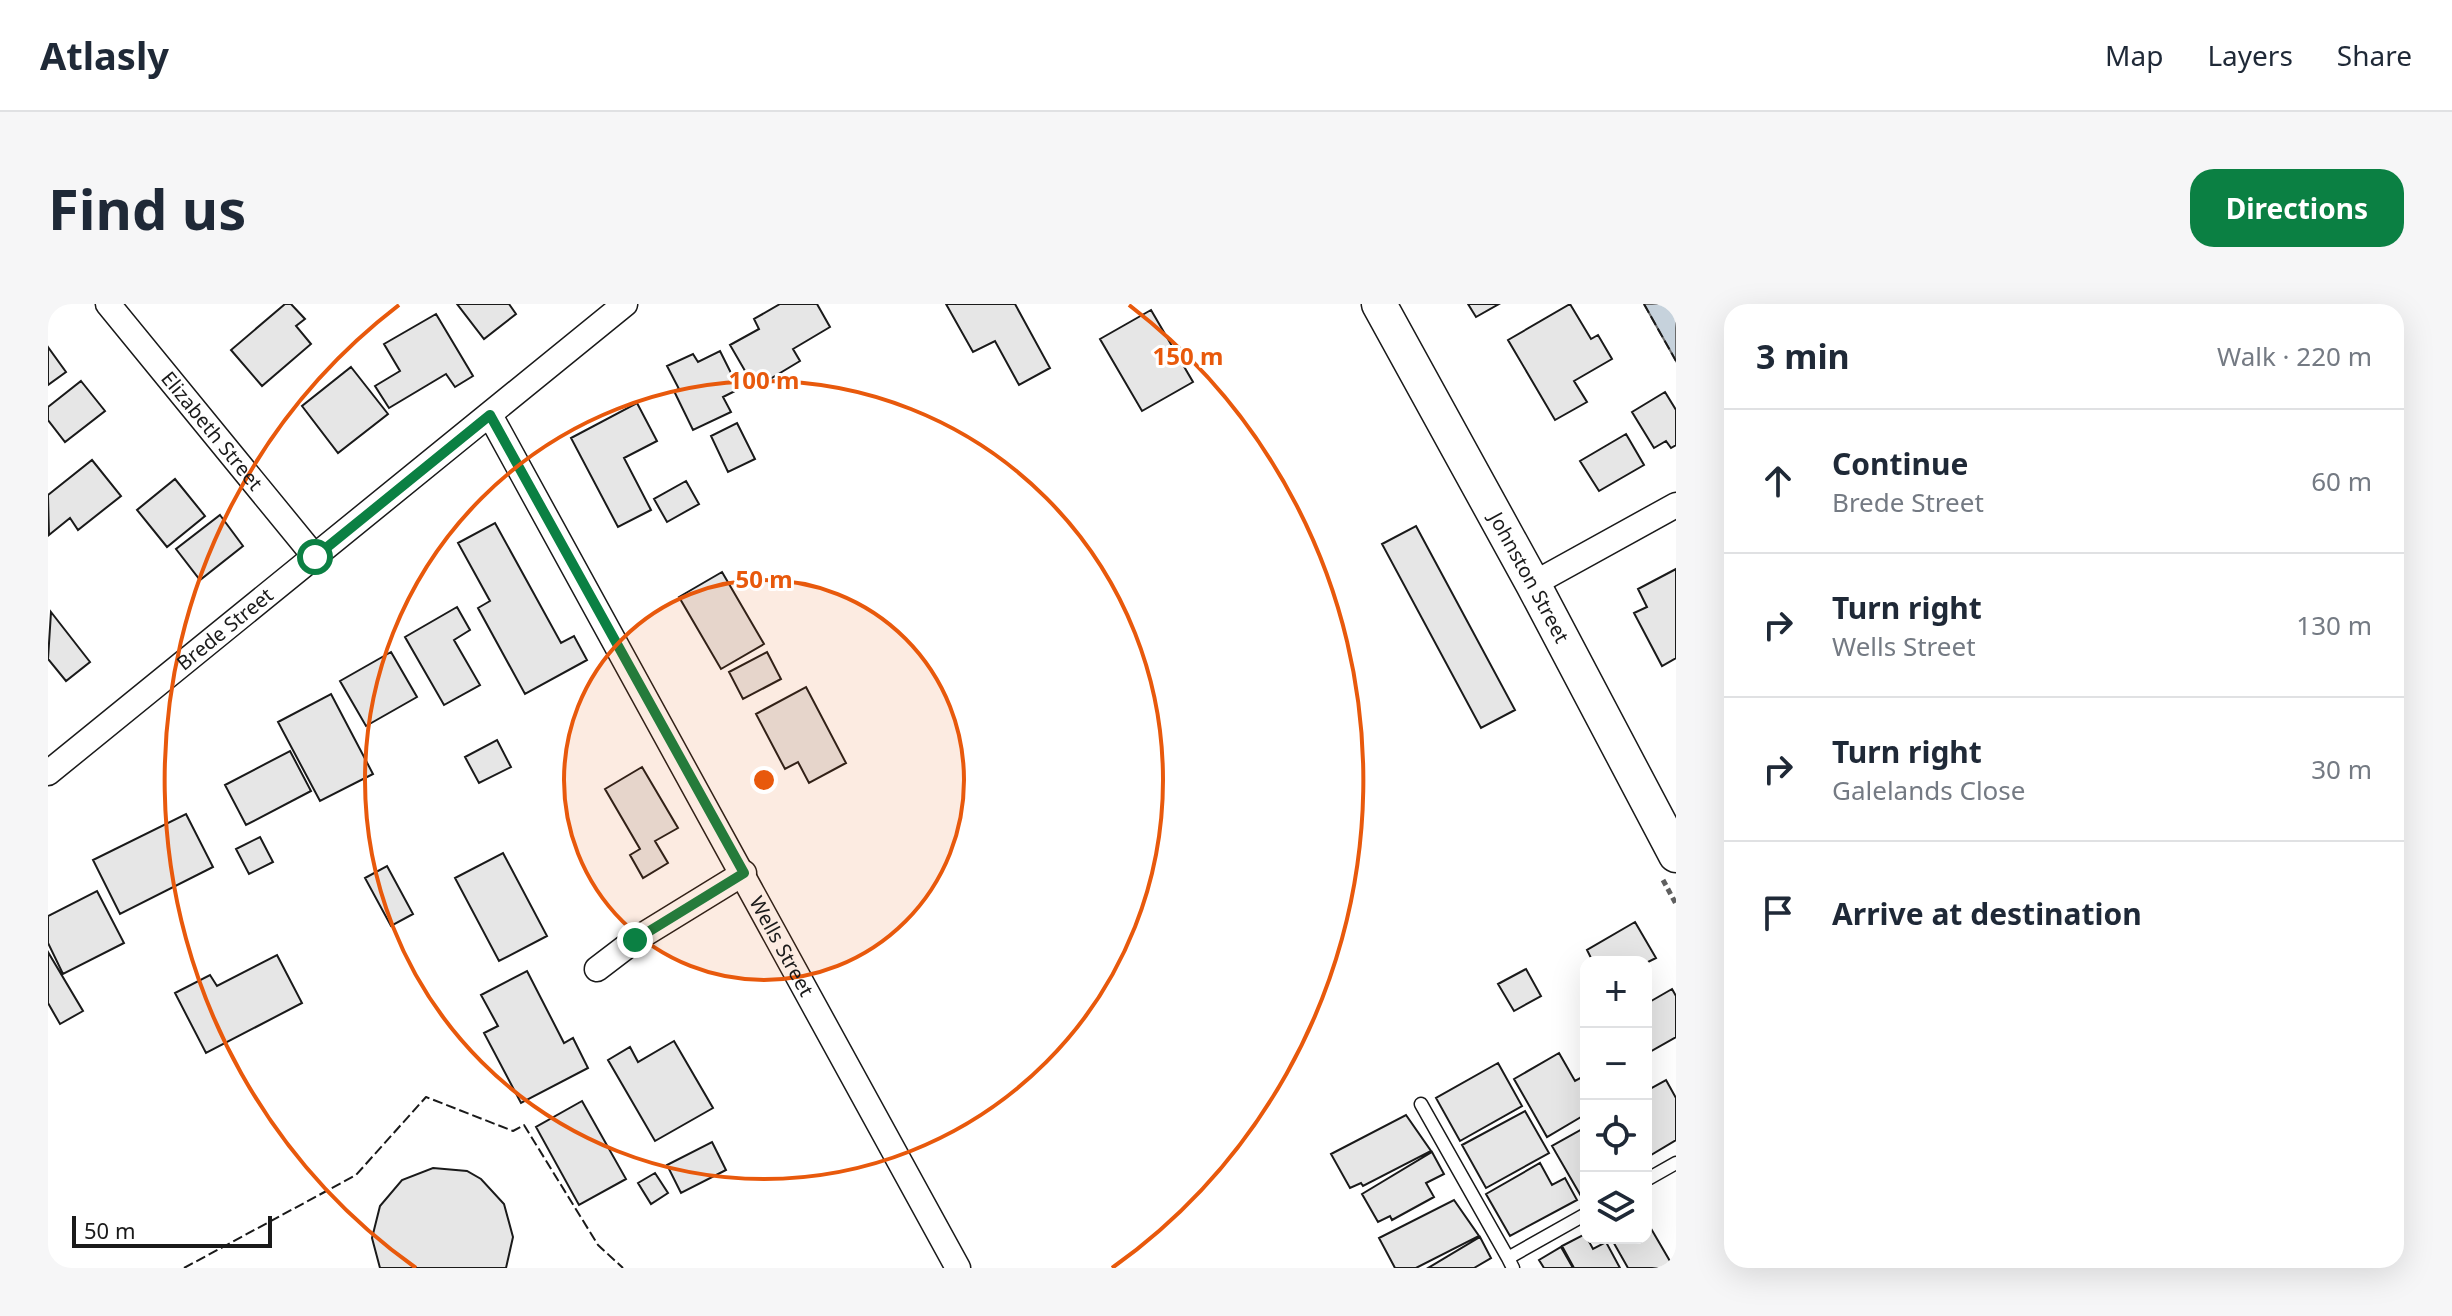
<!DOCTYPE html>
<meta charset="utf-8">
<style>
body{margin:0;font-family:"Noto Sans",sans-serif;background:#f6f6f7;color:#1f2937}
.controls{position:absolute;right:24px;bottom:24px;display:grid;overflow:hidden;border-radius:16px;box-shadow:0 8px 32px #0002}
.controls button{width:72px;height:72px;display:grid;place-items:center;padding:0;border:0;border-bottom:2px solid #e0e1e3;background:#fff;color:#1f2937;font:40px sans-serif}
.scale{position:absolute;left:24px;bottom:20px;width:200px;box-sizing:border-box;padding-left:8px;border:4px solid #1a1a1a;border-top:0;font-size:22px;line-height:28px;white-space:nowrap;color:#1a1a1a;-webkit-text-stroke:6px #fff;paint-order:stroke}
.stop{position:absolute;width:24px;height:24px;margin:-18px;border:6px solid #0b8043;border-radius:50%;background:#fff}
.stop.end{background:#0b8043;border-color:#fff;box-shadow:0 2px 8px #0008}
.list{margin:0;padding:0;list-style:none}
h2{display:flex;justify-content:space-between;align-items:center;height:104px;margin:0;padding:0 32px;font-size:34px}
h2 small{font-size:26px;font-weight:400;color:#747a83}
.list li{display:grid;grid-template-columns:52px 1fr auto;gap:24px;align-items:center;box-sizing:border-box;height:144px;padding:0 32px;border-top:2px solid #e0e1e3}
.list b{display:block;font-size:30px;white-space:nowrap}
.list p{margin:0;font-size:26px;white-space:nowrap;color:#747a83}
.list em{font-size:26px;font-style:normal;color:#747a83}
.icon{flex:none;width:44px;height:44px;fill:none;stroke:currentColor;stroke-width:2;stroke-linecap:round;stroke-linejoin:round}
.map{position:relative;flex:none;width:1628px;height:964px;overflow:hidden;border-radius:24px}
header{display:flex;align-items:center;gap:48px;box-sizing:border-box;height:112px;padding:0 40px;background:#fff;border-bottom:2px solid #e0e1e3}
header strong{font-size:38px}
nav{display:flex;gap:44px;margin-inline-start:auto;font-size:28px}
.intro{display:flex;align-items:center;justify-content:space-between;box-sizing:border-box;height:192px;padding:0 48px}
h1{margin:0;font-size:56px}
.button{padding:20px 36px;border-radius:24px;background:#0b8043;color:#fff;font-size:28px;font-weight:700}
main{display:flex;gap:48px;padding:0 48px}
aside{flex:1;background:#fff;border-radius:24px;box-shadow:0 8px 32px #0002}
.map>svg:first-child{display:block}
</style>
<header>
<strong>Atlasly</strong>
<nav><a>Map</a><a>Layers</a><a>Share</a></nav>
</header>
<div class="intro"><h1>Find us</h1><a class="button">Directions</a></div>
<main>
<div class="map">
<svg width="1628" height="964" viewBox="0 0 1628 964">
<rect width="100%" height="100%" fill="#fff"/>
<path fill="#c6d2dc" stroke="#6a6a6a" stroke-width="2" d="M1596 0H1628V57Z"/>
<path fill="#e6e6e6" stroke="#1a1a1a" stroke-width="2" d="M237 0H243L257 15 248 22 263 40 214 82 183 46Z
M409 0H461L468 10 436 35Z
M732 0H769L782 23 745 45 752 57 707 84 682 41 711 25 706 15Z
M898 0H967L1002 64 971 81 947 37 925 48Z
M1420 0H1451L1428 13Z
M1522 0 1543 35 1550 31 1564 55 1526 77 1539 98 1507 116 1460 36Z
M1103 6 1145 78 1094 107 1052 35Z
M388 10 425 72 407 83 398 70 341 104 327 82 352 67 336 40Z
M0 43 18 68 0 81Z
M672 47 691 85 675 93 683 108 645 126 626 87 631 85 619 62 645 50 650 58Z
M303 63 340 110 290 149 254 102Z
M33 77 57 107 17 138 0 116V103Z
M1617 88 1628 106V141L1623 144 1618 137 1606 144 1584 108Z
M589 99 609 137 576 154 603 206 570 223 523 134Z
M689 119 707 155 680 168 663 132Z
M1578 130 1596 161 1551 187 1532 157Z
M44 156 73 192 30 226 22 214 1 231 0 191Z
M127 175 157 212 119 243 89 206Z
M638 177 651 200 619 218 606 195Z
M172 211 195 242 152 276 128 245Z
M447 219 513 339 526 332 539 356 477 390 430 304 442 297 410 239Z
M1368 222 1467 406 1433 424 1334 240Z
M1628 265V354L1614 362 1586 309 1599 303 1590 285Z
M674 268 716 340 673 365 631 293Z
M409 303 422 326 406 336 432 381 396 401 357 333Z
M3 308 42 358 18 377 0 355Z
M343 348 369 393 318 422 292 377Z
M719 348 733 375 695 395 681 368Z
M758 383 798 459 761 479 750 458 737 465 708 410Z
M283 390 325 470 272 497 230 418Z
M449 436 463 463 431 479 417 453Z
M242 447 263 487 198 521 177 481Z
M594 463 630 524 607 537 620 559 595 574 582 551 592 545 557 485Z
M138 510 165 563 72 610 45 556Z
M212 533 225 558 201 570 188 545Z
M455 549 499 632 451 657 407 574Z
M339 562 365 610 343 622 317 574Z
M49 587 76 639 15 670 0 639V612Z
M1587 618 1608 654 1598 659 1545 658 1539 646Z
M0 648 35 707 12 720 0 699Z
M229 651 254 699 158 749 127 689 162 671 169 682Z
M1478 665 1493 692 1466 707 1450 680Z
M479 667 516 739 525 734 540 764 473 799 436 729 450 722 433 691Z
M1624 685 1628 692V733L1598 750V700Z
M626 737 665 804 607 837 560 756 582 743 590 758Z
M1511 749 1527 777 1538 771V810L1499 833 1466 775Z
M1450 759 1474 802 1412 837 1388 794Z
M1618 776 1628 794V836L1598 854V787Z
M534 797 578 875 531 901 488 823Z
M1477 807 1501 849 1438 884 1414 841Z
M1358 811 1383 847 1315 882 1313 879 1302 884 1283 850Z
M1538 823V889L1533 892 1504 842Z
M664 838 678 866 633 889 619 861Z
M1384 848 1396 870 1378 879 1386 893 1344 916 1342 912 1330 918 1314 890Z
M1492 859 1504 881 1517 874 1529 896 1462 932 1438 890Z
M385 864 419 867 433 875 456 900 465 933 458 964H332L324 934 332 902 354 876Z
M607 869 620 889 603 900 590 879Z
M1406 896 1431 932 1368 964H1347L1331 934Z
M1598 916 1626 964H1580L1563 934H1598Z
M1537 930 1545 945 1558 938 1572 964H1526L1514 942Z
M1432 933 1443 954 1426 964H1380Z
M1513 943 1525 964H1496L1491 956Z"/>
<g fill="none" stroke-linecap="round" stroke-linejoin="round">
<g stroke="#1a1a1a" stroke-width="15">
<path id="service" d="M1373 800 1460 954
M1598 876 1628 859
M1465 964 1460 954 1538 910"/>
</g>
<g stroke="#1a1a1a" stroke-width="27">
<g id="minor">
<path id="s1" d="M60 0 267 253"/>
<path id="s2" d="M442 111 910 964"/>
<path d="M1485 280 1628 201"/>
<path id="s3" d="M0 469 577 0"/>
<path d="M549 665 587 636 696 569"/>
</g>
</g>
<g stroke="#1a1a1a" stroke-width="37">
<g id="secondary">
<path id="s4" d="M1331 0 1485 280 1628 551"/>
</g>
</g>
<path stroke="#5f5f5f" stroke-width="5" stroke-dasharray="6 4" stroke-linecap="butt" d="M1615 576 1628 600"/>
<use href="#service" stroke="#fff" stroke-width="12"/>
<use href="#minor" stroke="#fff" stroke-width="24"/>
<use href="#secondary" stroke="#fff" stroke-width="34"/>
<path stroke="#1a1a1a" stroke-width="2" stroke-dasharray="10 4" stroke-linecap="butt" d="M1596 0 1628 57
M136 964 308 871 378 793 465 827 476 821 550 941 575 964"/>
</g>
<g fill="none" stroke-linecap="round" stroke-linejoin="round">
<path stroke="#0b8043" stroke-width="10" d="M267 253 442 111 696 569 587 636"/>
</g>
<circle cx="716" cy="476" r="200" fill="#e8590c" fill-opacity=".12"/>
<g fill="none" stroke="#e8590c" stroke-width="4">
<circle cx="716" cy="476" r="200"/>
<circle cx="716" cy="476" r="399"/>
<path d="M368 964A599 599 0 0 1 351 1M1081 1A599 599 0 0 1 1064 964"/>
</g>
<g text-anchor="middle" stroke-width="6" stroke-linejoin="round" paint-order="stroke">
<g font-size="20" fill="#1a1a1a" stroke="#fff">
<text dy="7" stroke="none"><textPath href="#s1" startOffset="164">Elizabeth Street</textPath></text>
<text dy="7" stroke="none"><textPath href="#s4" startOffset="312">Johnston Street</textPath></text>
<text dy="7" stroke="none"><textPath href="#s3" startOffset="228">Brede Street</textPath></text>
<text dy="7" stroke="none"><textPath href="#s2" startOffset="606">Wells Street</textPath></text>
</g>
</g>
<circle cx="716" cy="476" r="12" fill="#e8590c" stroke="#fff" stroke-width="4"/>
<g font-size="24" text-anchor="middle" font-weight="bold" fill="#e8590c" stroke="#fff" stroke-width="6" stroke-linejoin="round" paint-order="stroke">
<text x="1140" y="61">150 m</text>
<text x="716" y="85">100 m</text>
<text x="716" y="284">50 m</text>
</g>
</svg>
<div class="controls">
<button>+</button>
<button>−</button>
<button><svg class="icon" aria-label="locate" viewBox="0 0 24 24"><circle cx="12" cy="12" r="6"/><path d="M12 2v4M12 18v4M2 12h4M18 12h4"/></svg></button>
<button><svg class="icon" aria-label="layers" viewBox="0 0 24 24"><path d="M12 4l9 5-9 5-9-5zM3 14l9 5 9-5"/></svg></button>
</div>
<div class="scale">50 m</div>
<div class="stop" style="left:267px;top:253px"></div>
<div class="stop end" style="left:587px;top:636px"></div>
</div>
<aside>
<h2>3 min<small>Walk · 220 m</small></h2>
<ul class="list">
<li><svg class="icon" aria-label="ahead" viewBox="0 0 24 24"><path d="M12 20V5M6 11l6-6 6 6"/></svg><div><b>Continue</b><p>Brede Street</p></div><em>60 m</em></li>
<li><svg class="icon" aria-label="right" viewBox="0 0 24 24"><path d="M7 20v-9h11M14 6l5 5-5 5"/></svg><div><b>Turn right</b><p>Wells Street</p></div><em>130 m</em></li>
<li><svg class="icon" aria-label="right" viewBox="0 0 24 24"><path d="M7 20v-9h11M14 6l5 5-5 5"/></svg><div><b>Turn right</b><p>Galelands Close</p></div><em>30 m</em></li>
<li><svg class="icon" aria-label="arrive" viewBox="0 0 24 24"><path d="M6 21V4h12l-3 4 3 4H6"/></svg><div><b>Arrive at destination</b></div></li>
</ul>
</aside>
</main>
